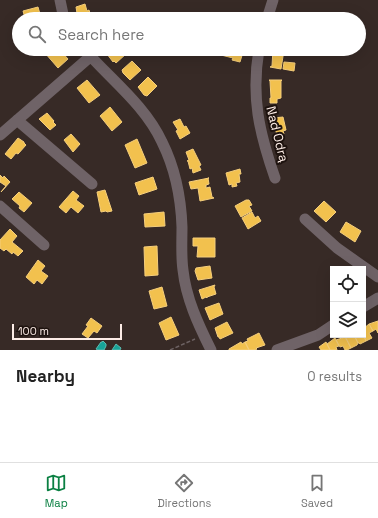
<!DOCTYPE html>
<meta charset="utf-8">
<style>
body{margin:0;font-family:"Space Grotesk",sans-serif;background:#f2f2f2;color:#222}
.controls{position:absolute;right:12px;bottom:12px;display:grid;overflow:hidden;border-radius:0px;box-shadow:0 4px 16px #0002}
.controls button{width:36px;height:36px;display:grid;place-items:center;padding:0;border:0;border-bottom:1px solid #e0e0e0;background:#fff;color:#222;font:20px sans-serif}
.scale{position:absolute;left:12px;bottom:10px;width:110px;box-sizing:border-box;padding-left:4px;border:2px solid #fcece6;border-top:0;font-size:11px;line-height:14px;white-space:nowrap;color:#fcece6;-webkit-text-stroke:3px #1e130f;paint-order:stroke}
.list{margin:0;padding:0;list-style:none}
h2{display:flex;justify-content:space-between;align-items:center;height:52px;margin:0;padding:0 16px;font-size:17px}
h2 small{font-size:13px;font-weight:400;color:#767676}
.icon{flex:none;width:22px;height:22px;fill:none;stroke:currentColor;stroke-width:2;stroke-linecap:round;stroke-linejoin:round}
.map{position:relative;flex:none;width:378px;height:350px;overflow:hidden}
.search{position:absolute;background:#fff;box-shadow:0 4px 16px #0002;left:12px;right:12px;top:12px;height:44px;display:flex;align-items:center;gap:10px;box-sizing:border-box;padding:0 14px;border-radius:22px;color:#767676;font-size:15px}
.sheet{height:112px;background:#fff}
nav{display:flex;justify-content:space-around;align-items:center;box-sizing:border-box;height:56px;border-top:1px solid #e0e0e0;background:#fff;font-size:11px;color:#767676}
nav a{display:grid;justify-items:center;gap:2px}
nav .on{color:#0b8043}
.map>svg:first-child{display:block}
</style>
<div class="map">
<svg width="378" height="350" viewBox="0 0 378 350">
<rect width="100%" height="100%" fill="#372a26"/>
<path fill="#f2c14e" stroke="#f5ce7c" d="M85 4 87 11 89 10 92 19H78L76 7Z
M38 7 40 14H38L39 19H24L25 18 23 11Z
M49 49H59L68 59 58 68 45 53Z
M112 49H122L126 54 116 63 114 61 113 62 107 54Z
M218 49H231L243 52 240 62 232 60 233 58 217 54Z
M273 49 284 50 281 69 270 67 272 66Z
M132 61 141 70 130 80 123 73 122 70Z
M284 62 295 63 294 71 283 69Z
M148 77 157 86 147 96 144 95 138 87Z
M87 80 100 95 89 103 77 88Z
M269 80H282L281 81V98L277 99V103H270V98H271L270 81Z
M110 107 122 122 112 131 100 116Z
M47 113 54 121 53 122 56 125 50 130 39 119Z
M283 117 286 130 283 131 284 134 277 135 275 128H276V126H275L273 118Z
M180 119 184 127 186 126 190 133 180 139 176 131 178 130 173 122Z
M71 134 80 144 73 152 64 140Z
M18 138 24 142V143L26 145 18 154 16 153 11 159 5 154Z
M137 139 147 163 135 168 125 145Z
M193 149 201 165 199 166 201 170 193 173 192 168 190 169 188 161H187L189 160 186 152Z
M240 169 241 174H239L240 182 236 183 237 186 232 187V184L229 185 226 173Z
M0 175 3 178 4 176 10 182 1 192 6 186 0 182Z
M153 177 157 189 139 195 135 183Z
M208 178 209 184 206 185V188L210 187 212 197 214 198 200 201 198 188 191 189 189 182 209 178Z
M105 190 112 211 107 212 106 211 101 212 97 192Z
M73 191 79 196 76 200 84 206 78 213 71 207 66 213 59 207Z
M19 192 32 203 24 212 19 208 20 206 12 199Z
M246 200H249L252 205 249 206 252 211 241 217 235 206Z
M324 201 336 212 326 222 314 211Z
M164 212 165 226 145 227 144 214Z
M252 212 255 218 258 216 261 221 248 229 242 218Z
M346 222 361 231 355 242 340 232Z
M10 229 17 236 12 242 23 251 18 256 13 252 12 254 6 249 4 251 0 248V240Z
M193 238H215V257H197L198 246H193Z
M157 246 158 275 145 276 144 247Z
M38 260 45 266 41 271 48 276 42 284 37 280 34 284 26 277Z
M210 266 212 278 198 280 195 271 196 268Z
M215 285 214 287 216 294 207 297V298L206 297 202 299 199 290Z
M162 287 167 306 154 309 149 291Z
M219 303 223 314 210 320 205 308Z
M171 317 179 335 166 340 159 323Z
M91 318 102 326 97 333 94 331 88 338 82 334 88 326 86 325Z
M378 321V333L376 329 373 331 369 324Z
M227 322 233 333 220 339 219 337H218L215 328Z
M369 324 373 331 369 333 372 338 366 341 363 334V329Z
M259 333 265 345 256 348 257 349 255 350H249L245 342 248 341 247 339Z
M363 334 366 341 360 344 359 343H358L354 335Z
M346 335H354L358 343 357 345 351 348 345 336Z
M345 337 351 348 347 350H345L343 346 340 347 336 340Z
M335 338 339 346 336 347 337 350H330L327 344Z
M241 342 242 344 245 342 249 350H229V349Z
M326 342 330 350H321L319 347Z"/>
<path fill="#17a398" stroke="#5cb9af" d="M103 341 106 344V346L104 350H98L96 349 101 342H102Z
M116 344 121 348 120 350H112Z"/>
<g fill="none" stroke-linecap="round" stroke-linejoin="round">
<path stroke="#6d6263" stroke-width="1.5" stroke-dasharray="4 2" stroke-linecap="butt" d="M170 350 195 339"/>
<path stroke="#6f6367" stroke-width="11" d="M60 0 64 19
M267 19 273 0
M84 49C110 79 145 105 162 142 175 168 181 199 182 227 182 242 181 256 183 270 186 298 198 324 211 350
M259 49C251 97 259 132 275 178
M17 120 92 184
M0 135 91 56
M0 206 44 245
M305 219 337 248 378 277
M363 307 378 298
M277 350 318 335 333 325"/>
</g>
<g text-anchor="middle" stroke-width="4" stroke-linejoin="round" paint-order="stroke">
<g font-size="13" fill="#fcece6" stroke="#1e130f">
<text transform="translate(278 134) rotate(76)" y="5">Nad Odrą</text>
</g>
</g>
</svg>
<div class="controls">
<button><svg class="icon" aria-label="locate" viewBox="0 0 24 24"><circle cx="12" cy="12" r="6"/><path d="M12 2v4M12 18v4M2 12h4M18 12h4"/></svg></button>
<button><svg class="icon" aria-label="layers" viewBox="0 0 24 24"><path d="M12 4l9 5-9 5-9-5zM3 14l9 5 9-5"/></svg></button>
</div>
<div class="scale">100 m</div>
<div class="search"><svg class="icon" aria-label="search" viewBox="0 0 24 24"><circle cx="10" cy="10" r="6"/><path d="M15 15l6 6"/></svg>Search here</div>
</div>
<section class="sheet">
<h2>Nearby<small>0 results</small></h2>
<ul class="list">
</ul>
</section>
<nav>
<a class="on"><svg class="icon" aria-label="map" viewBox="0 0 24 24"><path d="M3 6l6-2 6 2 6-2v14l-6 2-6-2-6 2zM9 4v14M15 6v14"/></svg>Map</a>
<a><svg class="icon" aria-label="directions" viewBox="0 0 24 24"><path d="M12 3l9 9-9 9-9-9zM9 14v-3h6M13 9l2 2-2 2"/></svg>Directions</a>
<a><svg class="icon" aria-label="saved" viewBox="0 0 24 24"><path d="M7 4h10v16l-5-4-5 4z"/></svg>Saved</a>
</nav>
